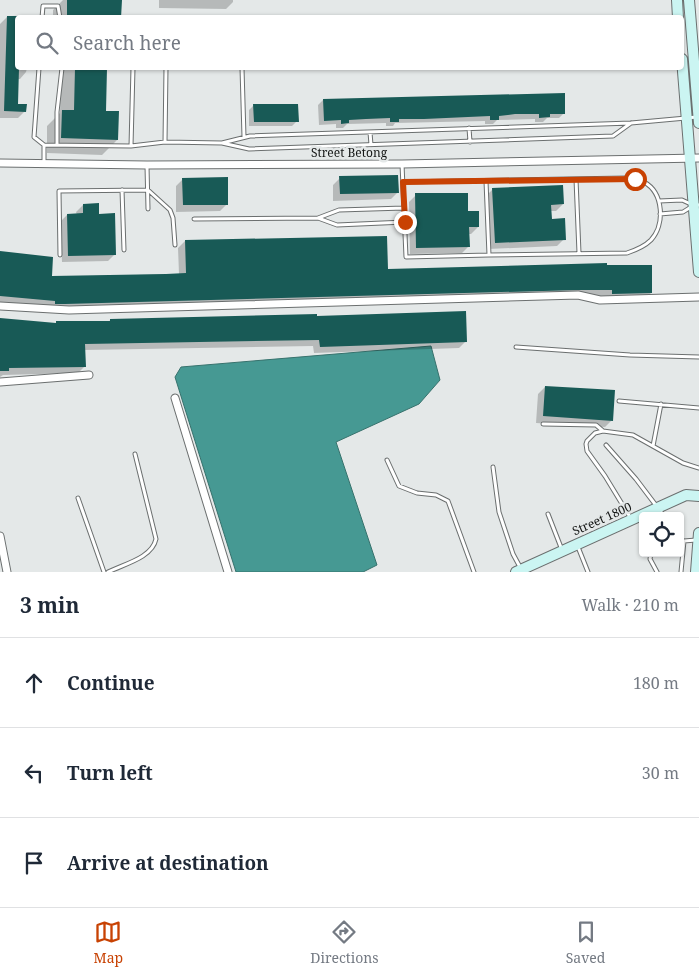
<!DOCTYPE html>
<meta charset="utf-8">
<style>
body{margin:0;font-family:"Noto Serif",serif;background:#f6f6f7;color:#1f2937}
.controls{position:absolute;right:15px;bottom:15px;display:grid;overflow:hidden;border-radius:5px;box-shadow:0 1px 4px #0004}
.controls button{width:45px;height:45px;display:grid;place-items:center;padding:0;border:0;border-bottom:1px solid #e0e1e3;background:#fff;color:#1f2937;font:25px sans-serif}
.stop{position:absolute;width:15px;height:15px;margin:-11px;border:4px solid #c84203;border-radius:50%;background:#fff}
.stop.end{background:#c84203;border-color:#fff;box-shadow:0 1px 5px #0008}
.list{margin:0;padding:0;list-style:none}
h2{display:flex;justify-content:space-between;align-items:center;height:65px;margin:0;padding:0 20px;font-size:21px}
h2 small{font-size:16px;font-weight:400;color:#747a83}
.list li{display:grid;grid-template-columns:32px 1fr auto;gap:15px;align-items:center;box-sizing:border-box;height:90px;padding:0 20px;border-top:1px solid #e0e1e3}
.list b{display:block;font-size:19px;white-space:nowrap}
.list em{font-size:16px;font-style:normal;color:#747a83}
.icon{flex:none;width:28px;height:28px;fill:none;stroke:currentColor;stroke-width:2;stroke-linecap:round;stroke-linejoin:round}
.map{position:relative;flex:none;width:699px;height:572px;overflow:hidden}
.search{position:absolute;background:#fff;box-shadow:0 1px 4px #0004;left:15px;right:15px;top:15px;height:55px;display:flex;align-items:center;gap:12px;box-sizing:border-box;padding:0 18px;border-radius:5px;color:#747a83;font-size:19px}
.sheet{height:335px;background:#fff}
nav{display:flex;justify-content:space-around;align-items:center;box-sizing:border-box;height:70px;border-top:1px solid #e0e1e3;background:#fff;font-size:14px;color:#747a83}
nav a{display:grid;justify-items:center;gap:2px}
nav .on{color:#c84203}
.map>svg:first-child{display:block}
</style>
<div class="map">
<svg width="699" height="572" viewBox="0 0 699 572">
<rect width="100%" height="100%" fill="#e4e8e8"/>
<path fill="#469993" stroke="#37726d" d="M431 346 440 380 419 404 336 442 377 565 363 572H236L175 377 181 367Z"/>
<path fill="#0003" d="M63 0H121L120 18H53V10Z
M159 0H233V2L226 9 159 8Z
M7 17 28 18H18V68H27L26 72 20 79H18L17 105 25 111 18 118H0V24Z
M61 68H106L105 112 117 140 102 155 47 153V126L60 113Z
M323 100 564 113 559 118H547L543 122H535V119L497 120 493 124H485V121L395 123 393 126H386V123L347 124 343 128H336V124L319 125 318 105Z
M254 105 297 121 292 126H249V110Z
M340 178 398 192 391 199 333 201V185Z
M183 179 227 204 220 211 176 212V186Z
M493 189 563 204 556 211H550V220L564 239 557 246 488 249 486 196Z
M416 195 467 212 478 227 471 234H468V247L462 253 410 254 409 202Z
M83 205 98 215 115 254 108 261 62 262 60 222 67 215H77L76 212Z
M185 241 387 270 651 293 644 299 570 296 49 310 0 303V253L50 277 179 274 178 248Z
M316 318 466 341 459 348 314 353 313 346 84 350 85 366 78 373 3 375 0 377V319L55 324 56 322H109L110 320Z
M545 387 612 420 605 427 536 423 538 394Z"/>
<path fill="#185a56" d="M67 0H122L121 18H67Z
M7 16H18V68H19L18 104H27L26 112 4 111Z
M75 68H107L106 111H119L118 140 61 138 62 110H74Z
M565 93V114H550V117L539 118V114H515L499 116V120H490V116L424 119H399V122H390V118L366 119 349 120V123L341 124V120L324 121 323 99Z
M253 104H298L299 122H254Z
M398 175 399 193 340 194 339 176Z
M228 177V205H183L182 178Z
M563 185 564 204 551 205 552 219 565 218 566 240 495 243 492 188Z
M415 193H468V211H479V227H469L470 247 416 248Z
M99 203V214L115 213 116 255 68 256 67 214 83 213V204Z
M387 236 388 269 607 263V265H652V293L612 294V290H578L65 304H55V301L0 296V251L53 257 52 276 166 274 186 273 185 240Z
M466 311 467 342 320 347 319 340 85 344 86 367 9 368V371H0V318L56 323V321H110V319L317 314V316Z
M545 386 615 390 613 421 543 416Z"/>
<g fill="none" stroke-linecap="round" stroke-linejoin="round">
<g stroke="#6b6f6f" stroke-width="5">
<path id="lane" d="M42 18 43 6H58L60 18
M39 68 34 137 44 145
M242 68 244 137
M469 128 470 142
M370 132 371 145
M165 142 166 68
M222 143 250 136 631 123 697 117
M57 145V112L62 68
M131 146 133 68
M44 163V145L131 146 165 142 222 143 249 149 613 136 631 123
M402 164 406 257 489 255
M147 166 148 209
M576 179 579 253
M403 182 626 178C632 179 639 179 644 182 664 193 665 225 651 240 644 247 636 250 627 253L489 255 486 181
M122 190 124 250
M659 201 682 200 693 205H699
M660 214 683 212 691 207
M318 218 339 210 404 208
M194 219 318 218 337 225 405 222
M60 255 59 191 148 190 170 210 173 218 175 245
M516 347 630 355 699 357
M619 401 699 408
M543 424 596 425 603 431
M606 445 636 479 664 516
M653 446 661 404
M387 460 399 486 417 493 436 495 448 501 474 572
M493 467 499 512 513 554 520 567
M78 498 104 572
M548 514 562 550
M630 517 605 476 587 451 586 444 587 441 595 433 603 431 633 435 683 463 699 468
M680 539 684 541 696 540
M578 547 588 572
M651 553 650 559 657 572
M108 572C124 564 152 558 156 539L135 454
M681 572 684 541"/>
</g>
<g stroke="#6b6f6f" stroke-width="9">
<path id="street" d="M0 163 147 165 402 164 699 158
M0 306 69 310 578 295 600 300 699 297
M0 382 89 375
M175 398 228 572
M0 536 7 572"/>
</g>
<g stroke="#6b6f6f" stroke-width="12">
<path id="secondary" d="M677 0 678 18
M689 0 699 123
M682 59 699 272
M516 572 686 495 699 496
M696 572 699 533"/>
</g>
<use href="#lane" stroke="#fff" stroke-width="3"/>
<use href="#street" stroke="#fff" stroke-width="7"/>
<use href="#secondary" stroke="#cbf5f2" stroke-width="10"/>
</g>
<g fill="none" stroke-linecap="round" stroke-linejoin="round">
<path stroke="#c84203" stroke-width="6" d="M405 222 403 182 635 179"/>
</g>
<g text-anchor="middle" stroke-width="5" stroke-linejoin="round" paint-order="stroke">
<g font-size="12" fill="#141615" stroke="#e4e8e8">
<text x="349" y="157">Street Betong</text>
<text transform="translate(602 519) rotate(-24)" y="4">Street 1800</text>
</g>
</g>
</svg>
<div class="controls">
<button><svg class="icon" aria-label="locate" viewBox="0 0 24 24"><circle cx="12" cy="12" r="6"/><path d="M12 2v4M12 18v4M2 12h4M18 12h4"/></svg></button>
</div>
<div class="stop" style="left:635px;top:179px"></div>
<div class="stop end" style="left:405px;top:222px"></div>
<div class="search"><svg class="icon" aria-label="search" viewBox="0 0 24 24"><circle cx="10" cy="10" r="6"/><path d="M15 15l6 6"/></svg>Search here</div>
</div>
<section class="sheet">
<h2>3 min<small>Walk · 210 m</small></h2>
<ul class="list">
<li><svg class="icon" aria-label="ahead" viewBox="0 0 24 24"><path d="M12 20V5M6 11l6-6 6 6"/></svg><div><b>Continue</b></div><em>180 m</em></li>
<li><svg class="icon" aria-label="left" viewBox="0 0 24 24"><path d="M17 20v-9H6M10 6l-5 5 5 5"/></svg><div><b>Turn left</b></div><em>30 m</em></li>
<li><svg class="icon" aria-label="arrive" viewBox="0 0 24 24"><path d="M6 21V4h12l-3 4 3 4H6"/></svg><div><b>Arrive at destination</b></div></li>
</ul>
</section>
<nav>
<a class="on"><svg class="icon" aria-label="map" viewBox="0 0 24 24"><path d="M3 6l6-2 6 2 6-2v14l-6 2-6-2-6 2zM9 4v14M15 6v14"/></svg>Map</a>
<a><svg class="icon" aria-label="directions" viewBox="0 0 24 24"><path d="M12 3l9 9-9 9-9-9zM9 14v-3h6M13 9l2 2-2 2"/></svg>Directions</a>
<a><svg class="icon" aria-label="saved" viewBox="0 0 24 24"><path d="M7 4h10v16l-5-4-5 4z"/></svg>Saved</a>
</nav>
